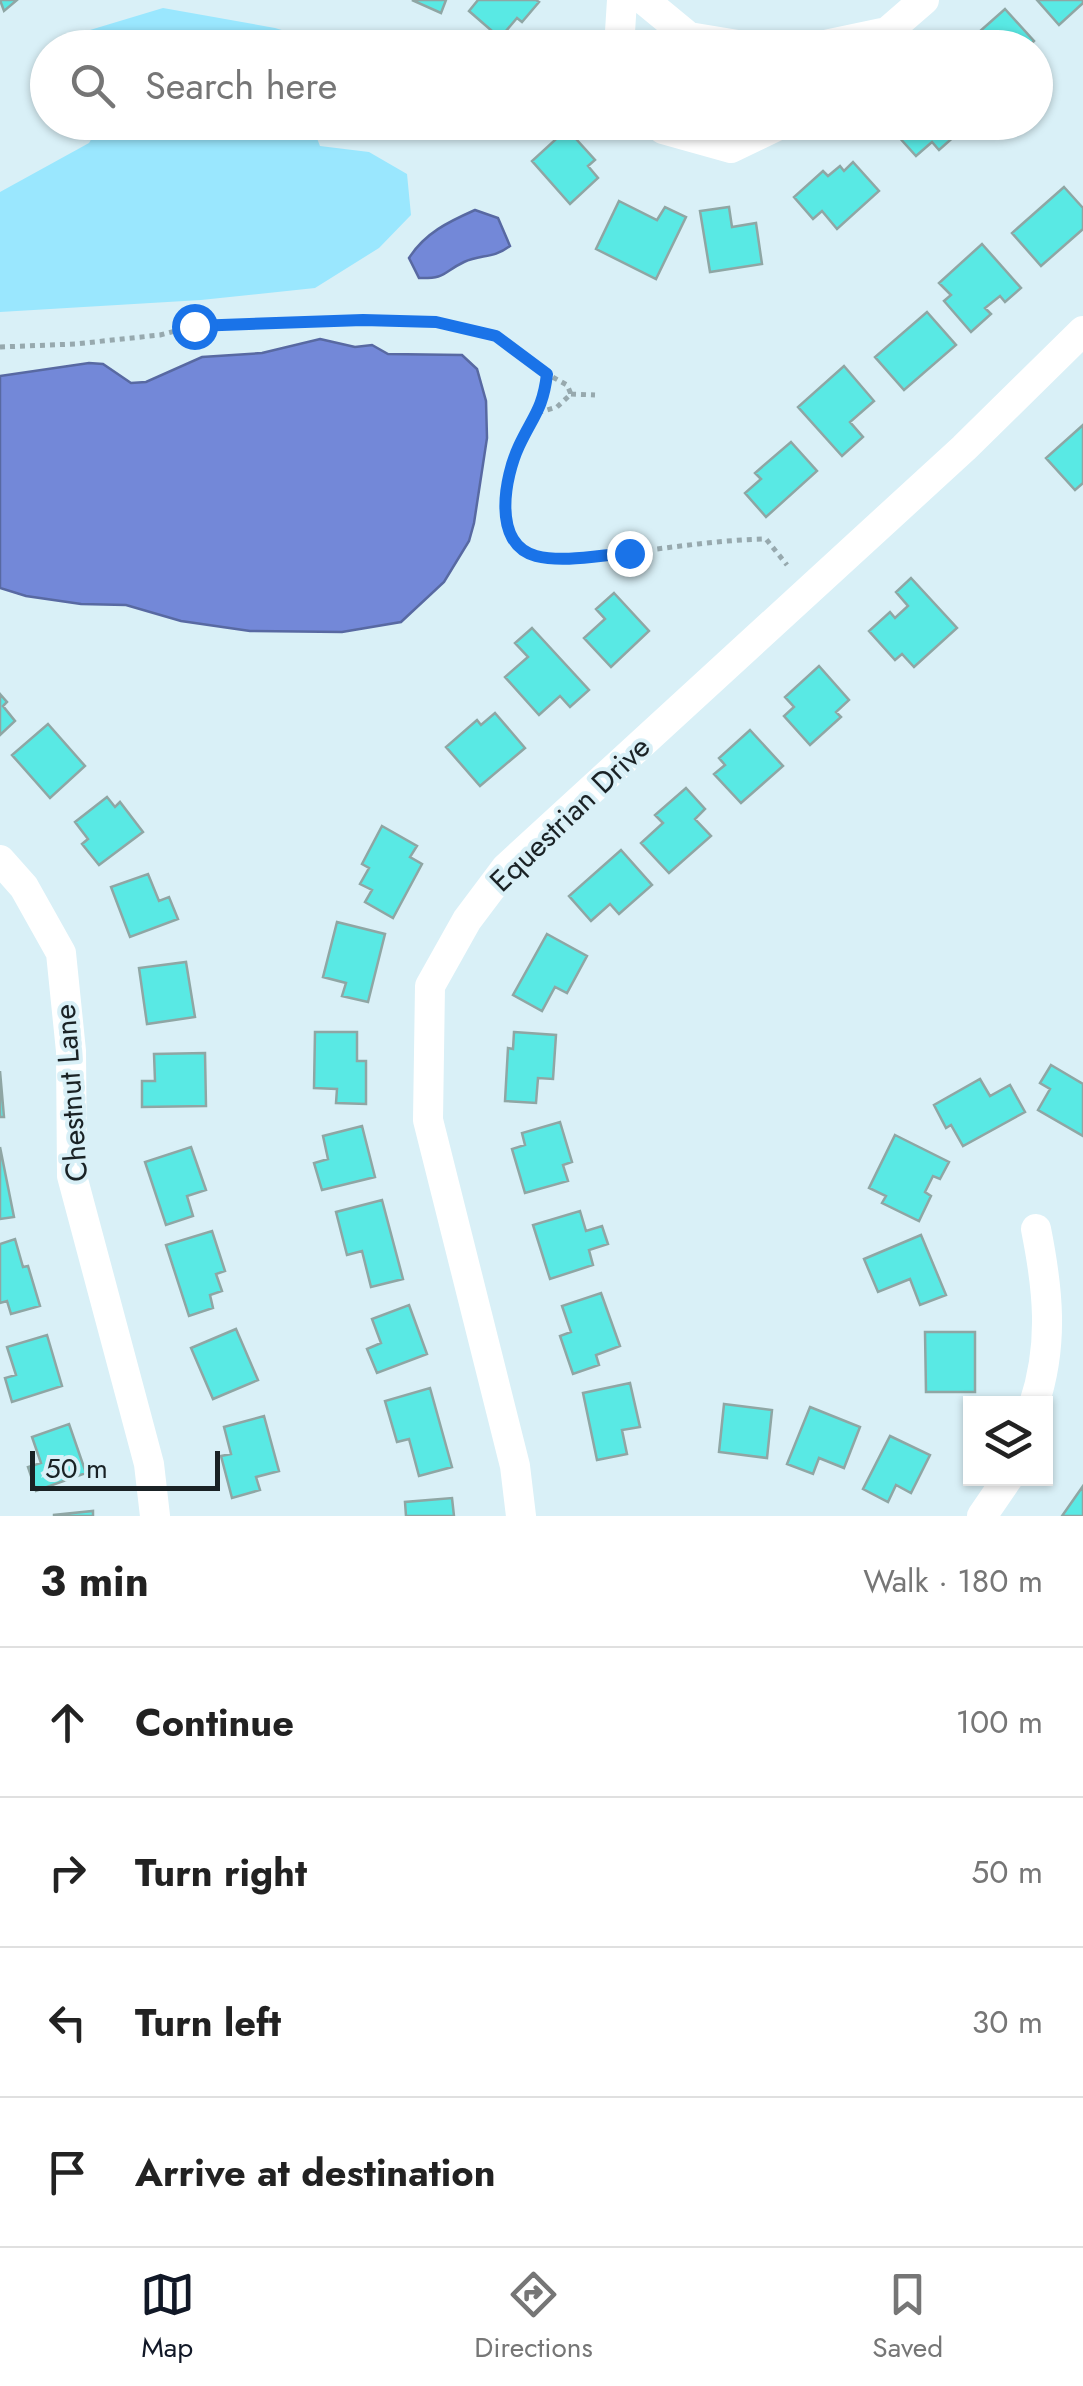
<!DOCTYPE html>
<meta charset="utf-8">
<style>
body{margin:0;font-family:Jost,sans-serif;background:#f6f6f6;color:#222}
.controls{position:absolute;right:30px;bottom:30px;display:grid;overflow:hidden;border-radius:0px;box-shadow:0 2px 8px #0004}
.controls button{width:90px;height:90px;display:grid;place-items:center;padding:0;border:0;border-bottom:2px solid #e0e0e0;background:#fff;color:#222;font:50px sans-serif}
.scale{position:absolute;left:30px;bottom:25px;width:190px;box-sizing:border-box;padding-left:10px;border:5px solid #1a2225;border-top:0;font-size:28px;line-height:35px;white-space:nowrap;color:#1a2225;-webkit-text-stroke:8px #d9f0f7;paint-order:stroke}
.stop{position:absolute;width:30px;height:30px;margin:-22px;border:8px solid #1a73e8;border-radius:50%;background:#fff}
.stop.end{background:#1a73e8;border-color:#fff;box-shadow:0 2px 10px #0008}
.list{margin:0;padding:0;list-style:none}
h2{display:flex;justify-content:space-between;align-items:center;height:130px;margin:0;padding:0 40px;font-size:42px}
h2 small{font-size:32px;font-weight:400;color:#767676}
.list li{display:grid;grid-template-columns:65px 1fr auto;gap:30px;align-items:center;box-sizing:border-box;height:150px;padding:0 40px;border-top:2px solid #e0e0e0}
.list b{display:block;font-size:38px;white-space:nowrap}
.list em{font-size:32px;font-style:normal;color:#767676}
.icon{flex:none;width:55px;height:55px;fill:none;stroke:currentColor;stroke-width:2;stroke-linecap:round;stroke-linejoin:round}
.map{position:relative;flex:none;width:1083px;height:1516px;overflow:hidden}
.search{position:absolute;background:#fff;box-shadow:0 2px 8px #0004;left:30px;right:30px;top:30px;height:110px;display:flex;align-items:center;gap:25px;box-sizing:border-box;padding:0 35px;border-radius:55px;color:#767676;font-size:38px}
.sheet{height:730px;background:#fff}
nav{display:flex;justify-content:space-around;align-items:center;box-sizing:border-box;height:140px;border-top:2px solid #e0e0e0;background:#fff;font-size:28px;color:#767676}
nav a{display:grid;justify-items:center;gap:5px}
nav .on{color:#111827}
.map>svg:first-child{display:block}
</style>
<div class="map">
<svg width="1083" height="1516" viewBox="0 0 1083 1516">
<rect width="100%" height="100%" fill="#d9f0f7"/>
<path fill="#9ae7fe" d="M163 8 275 28 319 41 321 47H90V30Z
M101 123H311L320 146 369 152 407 174 411 215 379 248 315 288 201 300 0 312V192L89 143Z"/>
<path fill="#7388d8" stroke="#5869a2" stroke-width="2.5" d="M475 210 498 218 510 246C493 259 481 254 464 262 443 272 446 279 419 278L409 258C425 233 448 222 475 210Z
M320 339 355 347 372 345 388 354 462 355 477 369 486 401 487 438 474 523 469 541 444 582 401 622 342 632 250 631 181 621 126 605 81 604 26 596 0 588V376L89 363 103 364 131 383 146 382 202 357 262 353Z"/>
<path fill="#59e9e4" stroke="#8fa6a4" stroke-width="2.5" d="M0 0H17L4 11Z
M412 0H446L441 13Z
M478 0H536L539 2 522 22 517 18 500 38 469 11Z
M1037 0H1083V3L1059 25Z
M1005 9 1034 41 1027 48H961Z
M493 122H525L498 134Z
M891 122H960L954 128 958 133 939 150 932 142 916 156 888 125Z
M567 129 595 160 588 166 598 178 570 204 532 161Z
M853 162 879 191 837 229 822 211 813 219 794 197 823 171 828 176 840 166 844 171Z
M1064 187 1083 208V229L1041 266 1012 233Z
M619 201 657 220 665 207 686 217 656 279 596 249Z
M729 207 732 227 756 223 762 264 710 272 700 211Z
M982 244 1021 288 1005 302 1000 296 985 308 991 314 971 332 944 301 951 295 939 283Z
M927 312 956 345 904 390 875 357Z
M844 366 874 401 850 422 863 437 842 456 798 407Z
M1083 425V483L1075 490 1046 458Z
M791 442 817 471 766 517 745 493 761 479 755 473Z
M911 578 957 628 914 667 902 654 895 660 869 631 890 612 895 618 908 606 896 592Z
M614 593 649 631 611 667 584 638 605 619 596 609Z
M532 628 589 690 570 707 560 696 539 715 505 677 528 657 515 643Z
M819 666 849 700 836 712 841 717 810 745 784 716 794 707 785 697Z
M0 694 7 702 3 706 15 721 0 735Z
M495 713 525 748 480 786 446 747 477 720 481 725Z
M48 724 85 766 50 798 12 755Z
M750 730 783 766 741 803 714 774 725 765 719 758Z
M686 788 705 809 695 819 711 836 669 873 641 843 663 823 655 815Z
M107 797 115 807 120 802 143 832 99 865 82 844 88 839 75 822Z
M382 826 417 846 410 857 422 864 393 918 365 902 372 890 360 884 369 868 362 864Z
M621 850 652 885 619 914 610 904 591 921 569 896Z
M148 874 159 901 169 897 178 919 130 937 111 887Z
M337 922 385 934 368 1002 342 996 346 983 323 977Z
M547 934 587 956 567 993 555 987 542 1011 513 995Z
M186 962 195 1017 147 1024 139 968Z
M315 1032H357V1061H366V1104L336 1103 337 1089 314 1088Z
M514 1032 556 1035 553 1079 538 1078 536 1103 505 1101 508 1048 513 1049Z
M205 1053 206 1106 142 1107V1081H155L154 1054Z
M1051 1065 1083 1084V1136L1038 1110 1050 1089 1040 1083Z
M0 1071 4 1117H0Z
M980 1079 990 1096 1010 1085 1025 1112 963 1146 951 1125 946 1128 934 1105Z
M560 1122 572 1162 563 1165 568 1181 525 1193 512 1149 525 1145 522 1133Z
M362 1126 375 1177 322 1190 314 1163 328 1159 323 1136Z
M895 1135 949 1162 940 1179 933 1176 925 1192 931 1196 919 1221 882 1203 886 1196 869 1188Z
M0 1147 14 1217 0 1219Z
M191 1147 206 1190 187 1196 193 1216 166 1225 145 1162Z
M382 1200 403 1279 371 1287 362 1251 347 1255 336 1212Z
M580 1211 586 1231 602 1226 608 1244 589 1250 593 1265 550 1279 533 1225Z
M212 1231 225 1271 216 1274 222 1291 210 1295 213 1308 189 1316 166 1245Z
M921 1235 946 1295 920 1305 910 1279 878 1292 864 1259Z
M15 1239 23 1267 28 1266 40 1306 11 1314 7 1301 0 1303V1244Z
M601 1293 620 1346 596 1355 599 1365 573 1374 560 1336 571 1332 562 1306Z
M409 1305 427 1354 377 1373 367 1349 381 1343 372 1319Z
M236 1329 258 1380 213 1399 191 1348Z
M925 1332H975V1392H926Z
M47 1335 62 1386 12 1402 5 1378 16 1375 7 1347Z
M630 1383 640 1427 622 1430 627 1454 597 1460 583 1393Z
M430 1388 452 1467 419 1476 409 1439 397 1442 385 1401Z
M724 1404 772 1410 767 1458 719 1452Z
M810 1407 860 1427 844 1468 819 1458 813 1474 787 1464Z
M264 1416 279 1471 256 1477 260 1490 232 1498 221 1456 231 1454 224 1427Z
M69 1424 86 1473 36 1491 28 1467 41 1463 32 1437Z
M890 1436 930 1455 911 1493 896 1485 888 1502 863 1489Z
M1083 1486V1516H1062Z
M452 1498 454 1516H406L405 1502Z
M93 1511V1516H54V1515Z"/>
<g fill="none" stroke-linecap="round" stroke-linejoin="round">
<path stroke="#97a9ae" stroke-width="5" stroke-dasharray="5 5" stroke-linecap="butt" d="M0 347 75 344 160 335 194 326 363 320 436 321 496 336 547 374 567 385 571 394 557 407 540 412C520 444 475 535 534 555 551 561 577 557 596 556 652 551 709 540 766 539L787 565
M571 394 595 395
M540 411 547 374"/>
<path stroke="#fff" stroke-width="30" d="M644 0 689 37 756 48
M619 48 622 0
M811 48 887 32 924 0
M658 122 663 129 731 148 785 122
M0 860 24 887 61 953 71 1051 72 1176 149 1464 155 1516
M1034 1404C1054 1344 1048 1289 1036 1229
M521 1516 515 1466 428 1120 430 986 467 920 506 868 964 448 1083 331
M982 1516 1008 1478"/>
</g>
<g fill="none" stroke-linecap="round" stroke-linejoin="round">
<path stroke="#1a73e8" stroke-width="12" d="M194 326 363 320 436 322 496 336 547 374C543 409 533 416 519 446 505 476 491 544 536 556 564 563 600 555 629 553"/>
</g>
<g text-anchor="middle" stroke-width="8" stroke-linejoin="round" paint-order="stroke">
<g font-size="30" fill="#1a2225" stroke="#d9f0f7">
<text transform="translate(570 814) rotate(-44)" y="10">Equestrian Drive</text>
<text transform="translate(71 1093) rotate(-94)" y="10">Chestnut Lane</text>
</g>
</g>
</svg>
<div class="controls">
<button><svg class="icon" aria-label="layers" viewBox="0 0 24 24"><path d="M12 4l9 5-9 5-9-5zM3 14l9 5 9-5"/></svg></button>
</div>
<div class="scale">50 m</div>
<div class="stop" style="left:194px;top:326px"></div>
<div class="stop end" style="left:629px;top:553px"></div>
<div class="search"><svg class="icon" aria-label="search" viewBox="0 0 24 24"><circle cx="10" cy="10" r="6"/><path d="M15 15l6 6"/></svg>Search here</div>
</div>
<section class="sheet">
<h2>3 min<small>Walk · 180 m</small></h2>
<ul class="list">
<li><svg class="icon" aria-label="ahead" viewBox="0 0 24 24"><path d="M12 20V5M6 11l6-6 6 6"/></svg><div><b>Continue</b></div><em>100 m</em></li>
<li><svg class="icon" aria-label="right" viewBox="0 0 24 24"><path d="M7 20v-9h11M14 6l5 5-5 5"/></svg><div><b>Turn right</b></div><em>50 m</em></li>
<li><svg class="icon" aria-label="left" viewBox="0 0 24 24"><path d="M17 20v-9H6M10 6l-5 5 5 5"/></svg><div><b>Turn left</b></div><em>30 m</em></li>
<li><svg class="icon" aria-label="arrive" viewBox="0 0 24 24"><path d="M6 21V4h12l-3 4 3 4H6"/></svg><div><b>Arrive at destination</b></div></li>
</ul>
</section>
<nav>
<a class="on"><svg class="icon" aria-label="map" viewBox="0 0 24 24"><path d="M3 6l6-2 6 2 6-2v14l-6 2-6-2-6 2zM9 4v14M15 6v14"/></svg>Map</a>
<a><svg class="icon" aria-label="directions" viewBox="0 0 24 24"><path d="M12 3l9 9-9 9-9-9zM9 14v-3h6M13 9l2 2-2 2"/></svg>Directions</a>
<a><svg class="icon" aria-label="saved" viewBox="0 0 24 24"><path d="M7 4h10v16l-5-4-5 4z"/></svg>Saved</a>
</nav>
